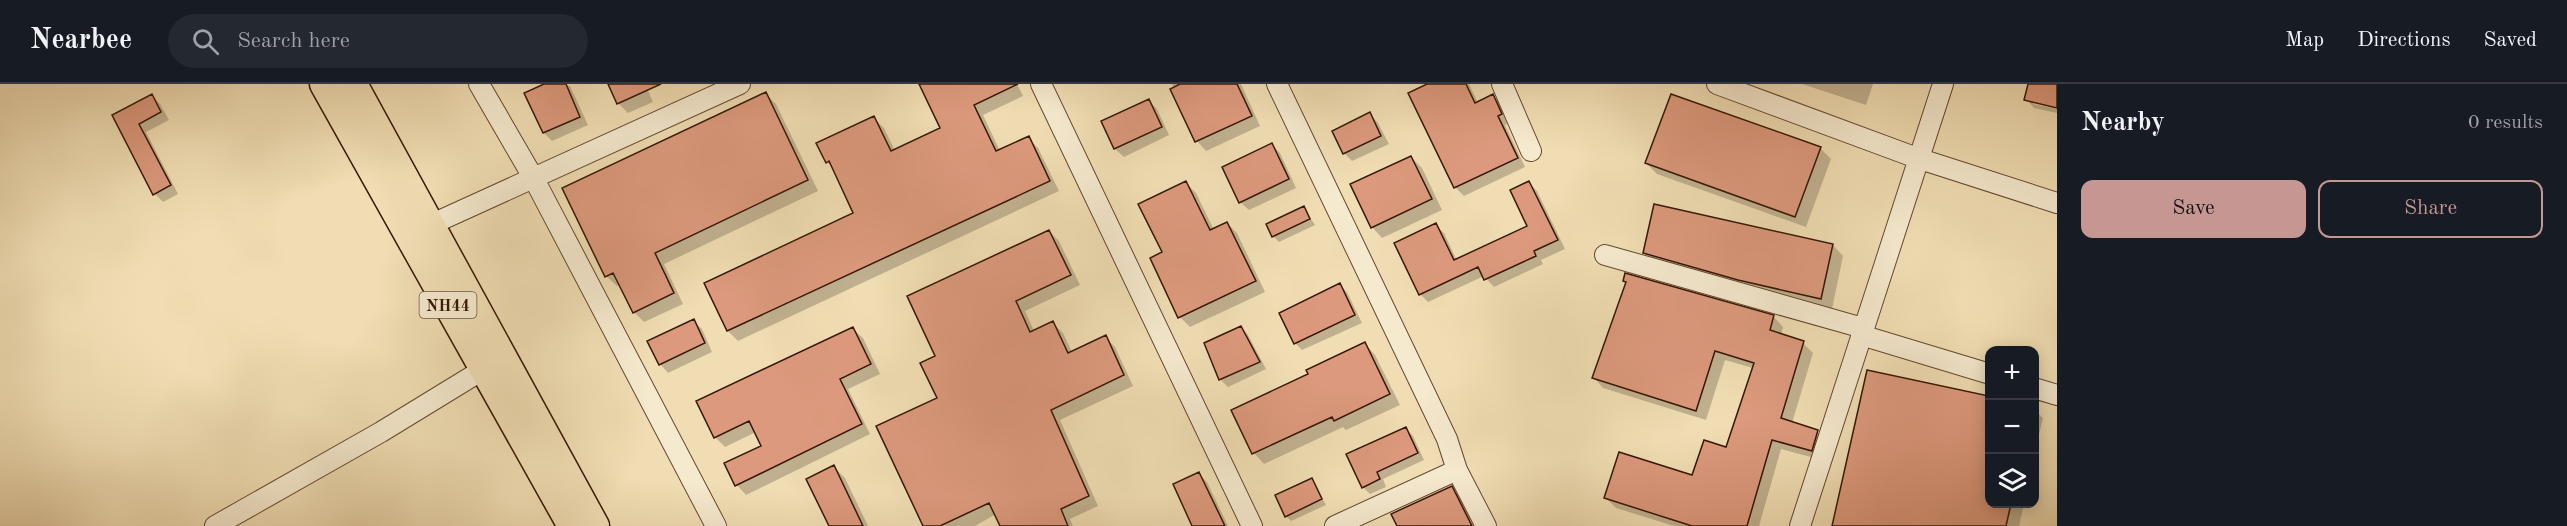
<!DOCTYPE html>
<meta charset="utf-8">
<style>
body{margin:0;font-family:"Old Standard TT",serif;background:#242831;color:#f1f3f6}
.controls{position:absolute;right:18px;bottom:18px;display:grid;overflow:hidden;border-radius:12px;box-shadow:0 3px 15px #0003}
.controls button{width:54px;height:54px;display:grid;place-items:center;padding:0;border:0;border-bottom:2px solid #363941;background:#171b24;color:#f1f3f6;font:30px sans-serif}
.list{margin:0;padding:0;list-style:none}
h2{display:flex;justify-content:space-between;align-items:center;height:78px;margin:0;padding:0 24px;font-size:26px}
h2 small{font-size:20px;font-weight:400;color:#9ea1a6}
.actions{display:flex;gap:12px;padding:18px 24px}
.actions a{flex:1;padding:14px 0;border:2px solid #c59692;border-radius:12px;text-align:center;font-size:21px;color:#c59692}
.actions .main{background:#c59692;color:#111}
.icon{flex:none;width:33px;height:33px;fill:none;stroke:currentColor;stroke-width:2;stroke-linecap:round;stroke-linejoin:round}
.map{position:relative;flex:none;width:2057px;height:442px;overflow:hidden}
header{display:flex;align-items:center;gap:36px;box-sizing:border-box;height:84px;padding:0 30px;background:#171b24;border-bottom:2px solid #363941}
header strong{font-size:28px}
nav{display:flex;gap:33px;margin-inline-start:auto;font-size:21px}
.search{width:420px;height:54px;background:#242831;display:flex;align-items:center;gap:15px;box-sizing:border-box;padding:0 21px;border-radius:33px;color:#9ea1a6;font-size:22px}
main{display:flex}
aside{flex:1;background:#171b24}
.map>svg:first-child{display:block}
</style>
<header>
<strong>Nearbee</strong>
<div class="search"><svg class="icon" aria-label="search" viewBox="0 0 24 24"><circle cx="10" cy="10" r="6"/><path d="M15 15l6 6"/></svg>Search here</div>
<nav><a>Map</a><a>Directions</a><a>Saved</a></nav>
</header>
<main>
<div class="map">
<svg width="2057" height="442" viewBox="0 0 2057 442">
<rect width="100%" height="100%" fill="#f0ddb3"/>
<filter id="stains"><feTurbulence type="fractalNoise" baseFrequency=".00333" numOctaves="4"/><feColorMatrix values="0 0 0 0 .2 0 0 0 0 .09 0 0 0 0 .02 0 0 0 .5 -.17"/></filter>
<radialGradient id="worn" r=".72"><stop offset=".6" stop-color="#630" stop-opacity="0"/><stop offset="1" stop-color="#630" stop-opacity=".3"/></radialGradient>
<path fill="#0003" d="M548 0 570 2 588 41 552 57 544 49Z
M609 0H645L653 18 628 29 618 19Z
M920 0H1017L1023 12 983 31 1000 67 1028 54 1038 64 1059 107 738 257 728 247 706 200 855 129 834 85 827 78 874 34 884 44 895 67 942 45Z
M1172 0H1241L1260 42 1206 67 1197 57Z
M1430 0H1469L1478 19 1493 12 1501 20 1509 39 1505 41 1525 83 1464 112 1455 103 1410 10Z
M1802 0H1873L1866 21Z
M2029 0H2057V22L2033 17V20L2057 25V29L2034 24 2026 15Z
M766 10 776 20 818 107 664 180 683 220 644 238 634 228 621 200 617 202 606 192Z
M152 12 160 20 169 36 146 48 178 110 163 118 155 110 114 31Z
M1148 16 1157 25 1169 51 1124 73 1115 65 1103 38Z
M1370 30 1378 39 1389 60 1352 77 1344 69Z
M1272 61 1280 69 1296 104 1249 126 1240 118Z
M1820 64 1831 75 1806 143 1657 90 1646 79Z
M1411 73 1422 84 1442 126 1382 154 1372 143Z
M1186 99 1196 109 1214 146 1227 139 1237 149 1265 208 1190 243 1180 233 1164 169Z
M1529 99 1537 107 1565 165 1541 176 1543 180 1494 203 1484 192 1428 218 1420 210 1435 141 1444 149 1457 177 1529 143Z
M1304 124 1315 141 1279 158 1273 152Z
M1049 147 1059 157 1080 201 1025 227 1034 247 1053 239 1063 249 1072 268 1105 253 1115 263 1133 302 1060 336 1098 422 1070 435 1073 442H1002L996 430 975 442H923L878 343 939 315 937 272Z
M1833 161 1843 172 1832 225 1750 206 1655 179 1644 169Z
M1626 191 1774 233 1783 243 1781 252 1803 259 1813 269 1792 339 1817 348 1827 358 1822 376 1781 365 1759 442H1674L1616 424 1606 414 1693 393 1727 365 1753 284 1725 276 1706 336 1603 304 1594 294 1627 199 1625 197Z
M1340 201 1347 208 1362 239 1302 266 1295 259Z
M693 237 702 245 712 268 668 289 660 280 649 258Z
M1241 243 1248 251 1266 285 1228 303 1221 296 1206 259Z
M853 245 863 254 880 290 848 305 870 350 746 411 737 401 763 363 756 348 725 363 715 353Z
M1365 260 1375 271 1400 321 1346 346 1343 343 1264 380 1254 369 1233 327 1310 291Z
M1868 287 1990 314V420H2024L2019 442H1834Z
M2034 325 2043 334 2034 371Z
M1406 345 1413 352 1424 376 1383 395 1386 403 1370 410 1363 403Z
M834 383 845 394 868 442H830Z
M1199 390 1207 398 1228 442H1194Z
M1312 396 1326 421 1291 437 1286 432Z
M1451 403 1462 414 1476 442H1398Z"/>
<path fill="#dc997d" stroke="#361702" stroke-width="1.5" d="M544 0H566L580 33 543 49 524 9Z
M608 0H661L617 20Z
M919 0H1018L974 21 996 67 1029 52 1050 97 727 247 704 199 853 129 829 77 826 79 816 59 874 32 891 67 940 44Z
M1180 0H1237L1252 32 1195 58 1170 5Z
M1427 0H1466L1475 19 1493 10 1502 30 1498 32 1518 74 1454 104 1408 9Z
M2028 0H2057V24L2024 16Z
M766 8 808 96 655 169 674 209 633 229 613 189 605 193 562 104Z
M152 10 161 28 139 40 171 101 153 111 112 31Z
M1671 10 1821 63 1795 133 1645 79Z
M1149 15 1162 43 1114 65 1101 37Z
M1370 28 1381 52 1343 70 1332 47Z
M1272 59 1289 95 1239 119 1222 83Z
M1411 72 1432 115 1371 144 1350 100Z
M1186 97 1210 146 1227 138 1256 197 1178 234 1150 174 1162 168 1138 120Z
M1529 97 1558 156 1534 167 1536 172 1484 196 1478 183 1419 211 1394 159 1436 139 1454 176 1527 142 1510 106Z
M1654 120 1833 160 1821 215 1738 196 1643 169Z
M1304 122 1310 135 1272 153 1266 140Z
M1049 146 1071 191 1016 217 1030 248 1053 237 1068 269 1106 251 1124 291 1051 326 1089 412 1061 425 1068 442H1000L989 419 940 442H923L876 342 937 314 920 279 935 272 907 212Z
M1625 189 1774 231 1770 246 1804 257 1781 334 1818 346 1812 367 1772 356 1747 442H1692L1604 414 1619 368 1692 391 1704 356 1726 363 1754 279 1715 267 1696 327 1592 294 1626 198 1623 197Z
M1340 199 1355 231 1294 260 1279 229Z
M694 235 705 259 659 281 647 257Z
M1241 242 1260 278 1219 296 1204 259Z
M853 243 871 280 840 295 862 340 735 402 724 379 761 362 749 337 714 354 696 317Z
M1365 258 1390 310 1334 337 1332 333 1252 370 1231 326 1308 290 1306 286Z
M1867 286 1989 312V420H2011L2006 442H1832Z
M1406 343 1418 369 1377 388 1380 395 1362 404 1346 370Z
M834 381 863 442H829L806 395Z
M1199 388 1225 442H1192L1173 400Z
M1312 394 1322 415 1285 433 1275 411Z
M1452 402 1472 442H1397L1391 430Z"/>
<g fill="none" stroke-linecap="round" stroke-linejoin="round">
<g stroke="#64482e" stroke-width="22">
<path id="minor" d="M479 0 534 95 716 442
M1041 0 1252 442
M1277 0 1447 355 1457 386 1335 442
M1502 0 1531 67
M1717 0 1917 74 2057 119
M430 141 740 0
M1605 171 1863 244
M1861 251 1990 290
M2034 304 2057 311
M1457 386 1486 442
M215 442 381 348 484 285
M1800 442 1943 0"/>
</g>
<g stroke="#361702" stroke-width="31">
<path id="highway" d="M324 0 572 442
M353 0 595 442"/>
</g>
<use href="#minor" stroke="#f5e9ce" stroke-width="20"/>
<use href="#highway" stroke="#f0ddb3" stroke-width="28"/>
</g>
<g text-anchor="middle" stroke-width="4.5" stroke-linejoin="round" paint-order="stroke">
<rect fill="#f5e9ce" stroke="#6f563f" stroke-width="1.5" x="419.5" y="208" width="57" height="26" rx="4.5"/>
<g font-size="16" font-weight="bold" fill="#361702">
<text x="448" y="227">NH44</text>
</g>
</g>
<rect width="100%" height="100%" filter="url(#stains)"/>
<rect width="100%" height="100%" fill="url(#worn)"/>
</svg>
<div class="controls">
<button>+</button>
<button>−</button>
<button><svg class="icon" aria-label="layers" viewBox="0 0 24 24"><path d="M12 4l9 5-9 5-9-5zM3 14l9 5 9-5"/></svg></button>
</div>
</div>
<aside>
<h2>Nearby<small>0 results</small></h2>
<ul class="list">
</ul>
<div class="actions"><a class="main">Save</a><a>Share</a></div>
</aside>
</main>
